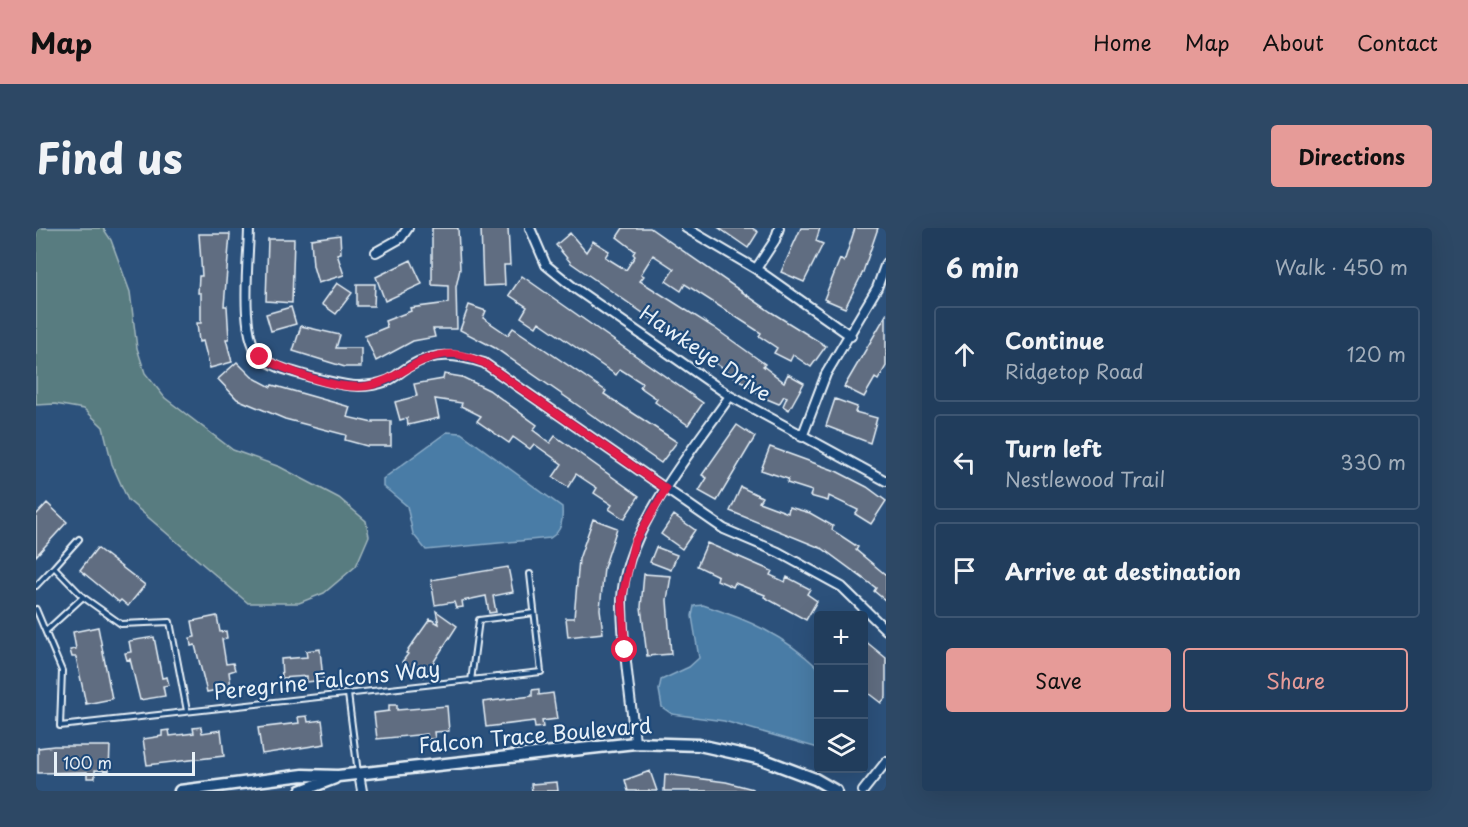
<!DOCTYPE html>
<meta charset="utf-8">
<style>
body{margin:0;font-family:"Playpen Sans",sans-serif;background:#2d4865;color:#f1f3f6}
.controls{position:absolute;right:18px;bottom:18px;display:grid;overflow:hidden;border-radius:6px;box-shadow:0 6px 24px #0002}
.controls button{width:54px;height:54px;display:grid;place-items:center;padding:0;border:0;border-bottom:2px solid #3e5672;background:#213d5c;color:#f1f3f6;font:30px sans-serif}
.scale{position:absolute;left:18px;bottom:15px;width:141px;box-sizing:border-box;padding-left:6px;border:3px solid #e8f1f8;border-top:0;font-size:16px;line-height:21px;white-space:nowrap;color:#e8f1f8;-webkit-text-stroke:4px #1f4a7a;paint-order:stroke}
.stop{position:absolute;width:18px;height:18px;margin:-14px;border:4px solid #e11d48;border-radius:50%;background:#fff}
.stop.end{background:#e11d48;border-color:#fff;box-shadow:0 2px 6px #0008}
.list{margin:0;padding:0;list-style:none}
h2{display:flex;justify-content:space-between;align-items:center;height:78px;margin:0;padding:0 24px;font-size:26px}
h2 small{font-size:20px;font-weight:400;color:#a2aebb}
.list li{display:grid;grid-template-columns:39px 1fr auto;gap:18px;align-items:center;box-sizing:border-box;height:96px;margin:0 12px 12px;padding:0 12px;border:2px solid #3e5672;border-radius:6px}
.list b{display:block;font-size:22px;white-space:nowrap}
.list p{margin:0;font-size:20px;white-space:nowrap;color:#a2aebb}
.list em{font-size:20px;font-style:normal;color:#a2aebb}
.actions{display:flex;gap:12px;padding:18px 24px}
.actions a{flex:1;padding:14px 0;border:2px solid #e69b98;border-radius:6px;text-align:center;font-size:21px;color:#e69b98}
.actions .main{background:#e69b98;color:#111}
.icon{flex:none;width:33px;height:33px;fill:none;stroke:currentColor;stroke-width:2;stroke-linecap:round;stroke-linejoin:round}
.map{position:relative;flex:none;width:850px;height:563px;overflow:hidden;border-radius:6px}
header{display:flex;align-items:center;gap:36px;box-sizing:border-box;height:84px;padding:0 30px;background:#e69b98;color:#111}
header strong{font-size:28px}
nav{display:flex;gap:33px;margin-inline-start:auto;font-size:21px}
.intro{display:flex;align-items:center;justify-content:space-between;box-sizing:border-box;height:144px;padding:0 36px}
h1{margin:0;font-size:42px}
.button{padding:15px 27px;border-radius:6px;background:#e69b98;color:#111;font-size:21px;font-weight:700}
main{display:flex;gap:36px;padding:0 36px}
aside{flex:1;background:#213d5c;border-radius:6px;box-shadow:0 6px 24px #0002}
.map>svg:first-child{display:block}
</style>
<header>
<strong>Map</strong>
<nav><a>Home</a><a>Map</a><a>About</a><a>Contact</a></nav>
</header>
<div class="intro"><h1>Find us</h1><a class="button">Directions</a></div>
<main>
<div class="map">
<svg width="850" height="563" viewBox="0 0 850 563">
<rect width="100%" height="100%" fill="#2c517b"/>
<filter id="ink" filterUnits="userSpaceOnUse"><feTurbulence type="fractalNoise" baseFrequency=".0167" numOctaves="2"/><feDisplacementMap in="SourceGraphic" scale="12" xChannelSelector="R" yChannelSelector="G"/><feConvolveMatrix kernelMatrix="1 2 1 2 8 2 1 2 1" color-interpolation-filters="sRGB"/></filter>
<g filter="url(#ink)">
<path fill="#597b80" stroke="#a0b6bc" stroke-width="1.5" d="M0 0H67L75 12 94 64 101 120 109 145 129 170 197 222 244 239 303 270 330 293 333 308 320 338 288 365 263 375H212L92 272 76 236 67 199 48 181 19 176 0 177Z"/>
<path fill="#497ca6" stroke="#89abc7" stroke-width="1.5" d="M411 204 425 205 526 279C527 293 526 303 514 310L390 322 377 306 371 278 347 258V251Z
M667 377C713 392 747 407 782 440V520L688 493 636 486 626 479 623 462 625 452 653 439 663 430 656 388 658 378Z"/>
<path fill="#616d81" stroke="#e8f1f8" stroke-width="1.5" d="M396 0H422L424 41 420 59 421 101H397L399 109 377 113 340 133 329 108 351 99 349 93 375 83 374 80 412 75V58L396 57Z
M445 0H472L474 37H468L469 57 447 58Z
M587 0H614L735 84 790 118 775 139 757 127 754 133 738 125 741 120 723 108 725 105 649 56 645 63 630 53 638 41 617 27 605 46 608 48 604 53 677 99 729 136 727 138 748 154 752 146 768 155 753 182 747 178 751 169 748 168 743 176 731 171 535 35 520 17 534 5 550 24 557 13 573 23 569 29 590 42 599 28 597 26 599 23 581 9Z
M683 0H716L722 4 712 20Z
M765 0H784L780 13 787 16 768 54 745 44Z
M819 0H842L827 44 809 80 788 71 804 31 808 34Z
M163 6H194L188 78H191L193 111H190L196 134 174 140 167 113 163 114 161 95H165V65H162L163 48H166Z
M304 7 305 25 301 26 308 47 282 55 277 38 275 11Z
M232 11H258L256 75 230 73Z
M375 32 386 56 349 73 340 49Z
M486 48 667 175 652 197 619 174 621 171 604 159 606 155 584 141 580 147 503 94 500 99 485 89 491 79 473 67Z
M301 55 316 65 300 86 286 76Z
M321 56H339L338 78H321Z
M433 77 450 83 447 90 472 107 477 100 570 163 568 166 641 214 625 235 459 120 424 102Z
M255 79 260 96 235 103 230 86Z
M850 87V138L842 152 839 150 828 169 808 159Z
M265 98 304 107 300 120H325V139H309L257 123Z
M201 134 216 149 235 159 236 157 314 179 311 189 337 195V193H355V218H331L309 212 310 207 249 191 201 171 182 151Z
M408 146 426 149 453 162 501 197 497 202 514 215 519 208 603 268 588 291 573 281 576 277 558 265 561 260 540 246 532 259 517 249 526 236 498 216 494 221 477 209 473 215 441 193 445 188 425 178 426 175 399 171 403 190 372 197 371 190 364 192 359 174 381 168 378 156 407 151Z
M799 171 821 179 819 184 841 190 834 215 790 198Z
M701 197 719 209 681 273 663 263 671 250 666 247Z
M734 219 800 243 831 259 850 273 835 296 819 286 822 282 793 268 792 273 774 268 776 263 751 255 752 251 725 242Z
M705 259 726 269 723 274 752 285 753 279 774 285 797 298 796 302 822 319 820 322 850 347V373L838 363 840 360 787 321 694 283Z
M11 275 31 294 0 328V287Z
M638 287 659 302 646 321 625 306Z
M557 291 581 300 568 340 564 381 567 405 532 409 530 390H538L543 331Z
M671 315 736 343 734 347 749 354 751 349 774 361 771 366 781 373 770 392 728 369 729 367 699 355 697 359 681 352 682 348 661 338Z
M620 319 641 327 635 342 614 334Z
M61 320 109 357 92 378 85 372 83 374 44 342Z
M472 339 477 364 457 368 460 384 453 385 450 368 426 373 427 379 420 380 418 374 399 377 395 352Z
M608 346 635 348 631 372 635 426 611 428 605 379Z
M400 383 421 398 388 449 366 434 372 426 370 425 394 391 403 396Z
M181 388 184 404 190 403 191 410 186 411 190 436 197 435 199 442 193 444 195 459 171 464 159 417 155 418 154 410 159 409 156 393Z
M62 399 76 471 50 476 40 429H36L34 422 40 421 37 404Z
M118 409 126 450 131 449 133 457 127 458 129 468 104 472 94 431 91 432 89 425 95 424 93 413Z
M828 412 850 430V469L845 475 828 462Z
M284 421 287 452 271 454V448L246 450 245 431 271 429 270 423Z
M503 461V467L517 465 521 491 506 493 507 499 499 500 498 493 450 499 447 474 496 468V462Z
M353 477H361V482L411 478 413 503 398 504 399 511H391V506L341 511 338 485 353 483Z
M271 488 272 494 286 492 289 516 226 526 222 500 263 495 262 489Z
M165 499 166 505 185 502 188 528 111 537 107 511 126 508V503L133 502 134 508 158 505 157 500Z
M18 518H74L73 543 59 542V550H51V544L2 545V520Z
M614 543 621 563H592L589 552Z
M629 546 690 554 717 561 716 563H628Z
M521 554 522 563H496L495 556Z"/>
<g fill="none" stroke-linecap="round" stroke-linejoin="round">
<g stroke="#e8f1f8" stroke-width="8">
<path id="lane" d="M18 339 43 311
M0 358 18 339 47 369 85 396 134 394 151 483
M0 381 26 443 24 498 505 444 494 346
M10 403 47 369
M435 453 443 392 498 385
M312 466 322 545"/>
</g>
<g stroke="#e8f1f8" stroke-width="12">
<path id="street" d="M213 0C213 29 202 109 225 129 238 140 259 144 275 149 302 156 324 163 351 153 359 150 366 142 374 138 400 123 421 127 448 135L688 301 742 324 806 359 850 402
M494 0 510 37 537 59 694 168 850 253
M650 0 720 41 815 108
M340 24 365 10 372 0
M720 41 739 12 743 0
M766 209 790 146 841 60 850 35
M599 515C595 468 586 420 586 373 587 304 656 223 694 168
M323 546 326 563
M827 563 850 534"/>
</g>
<g stroke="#e8f1f8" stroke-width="15">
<path id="secondary" d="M144 563 267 547 302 548 599 515 663 517 726 531 779 551 800 563
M265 563 299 550"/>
</g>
<use href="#lane" stroke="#1f4a7a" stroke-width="4"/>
<use href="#street" stroke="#1f4a7a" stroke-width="8"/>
<use href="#secondary" stroke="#1f4a7a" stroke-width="10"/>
</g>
</g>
<g fill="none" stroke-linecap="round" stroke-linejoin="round" filter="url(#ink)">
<path stroke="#e11d48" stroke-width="8" d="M224 129C250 142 301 163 331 158 362 153 383 125 417 126 427 126 439 132 448 135L630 261 598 315 586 370 589 422"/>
</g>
<g text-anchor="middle" stroke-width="4.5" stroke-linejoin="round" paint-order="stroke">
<g font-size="21" fill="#e8f1f8" stroke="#1f4a7a">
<text transform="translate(669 126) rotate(34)" y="7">Hawkeye Drive</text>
<text transform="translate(291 453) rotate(-6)" y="7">Peregrine Falcons Way</text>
<text transform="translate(499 508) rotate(-5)" y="7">Falcon Trace Boulevard</text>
</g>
</g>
</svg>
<div class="controls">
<button>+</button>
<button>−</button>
<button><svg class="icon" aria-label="layers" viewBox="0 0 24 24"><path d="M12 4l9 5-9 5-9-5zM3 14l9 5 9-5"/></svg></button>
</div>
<div class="scale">100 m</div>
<div class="stop" style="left:589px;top:422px"></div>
<div class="stop end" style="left:224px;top:129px"></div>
</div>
<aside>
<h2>6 min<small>Walk · 450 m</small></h2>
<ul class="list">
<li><svg class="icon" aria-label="ahead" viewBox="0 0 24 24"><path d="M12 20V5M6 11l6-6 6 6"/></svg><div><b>Continue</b><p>Ridgetop Road</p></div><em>120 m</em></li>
<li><svg class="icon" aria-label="left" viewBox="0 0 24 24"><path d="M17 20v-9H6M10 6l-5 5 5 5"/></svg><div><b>Turn left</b><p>Nestlewood Trail</p></div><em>330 m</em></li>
<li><svg class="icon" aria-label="arrive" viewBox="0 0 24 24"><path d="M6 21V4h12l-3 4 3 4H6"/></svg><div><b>Arrive at destination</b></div></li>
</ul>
<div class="actions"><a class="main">Save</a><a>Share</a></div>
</aside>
</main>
